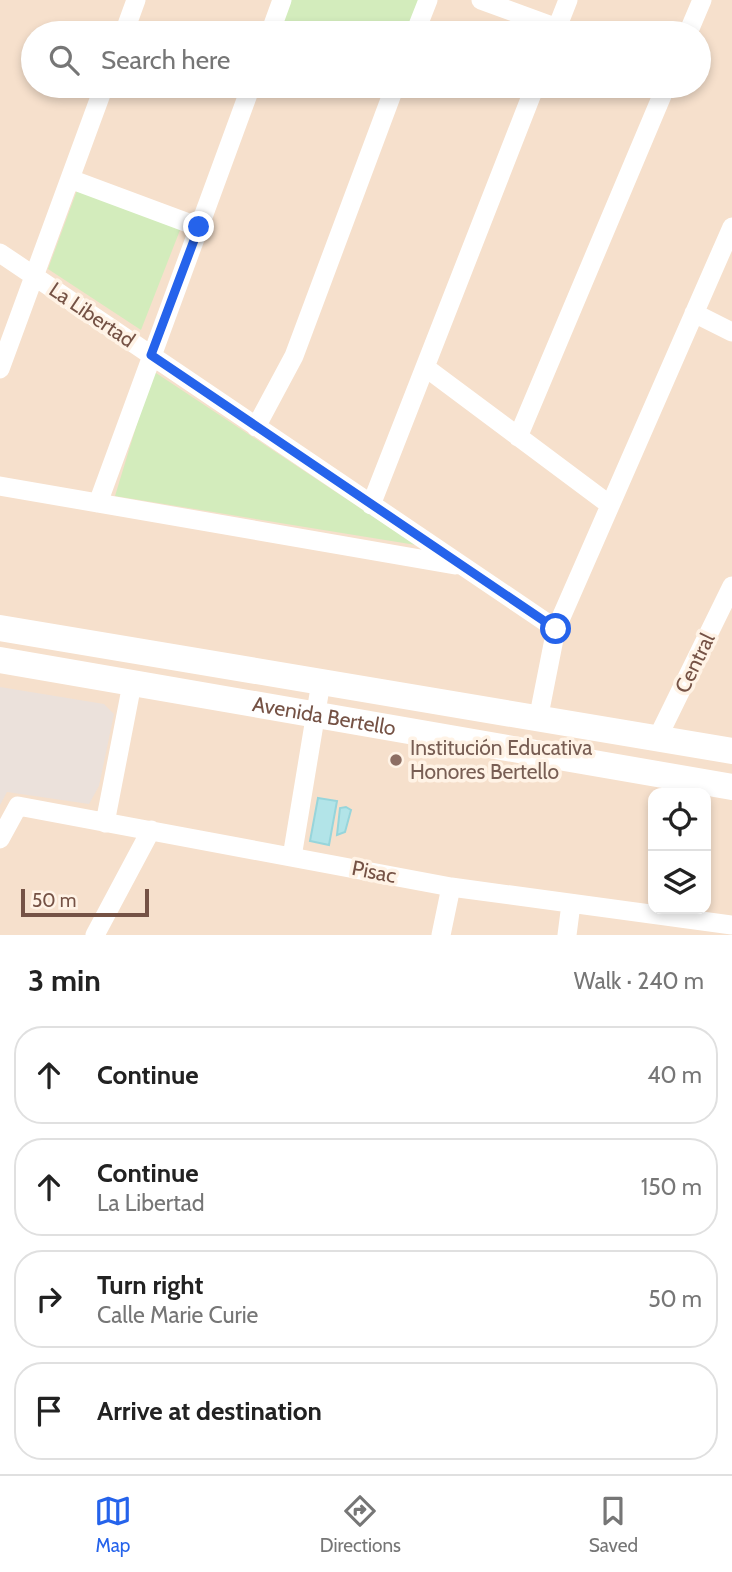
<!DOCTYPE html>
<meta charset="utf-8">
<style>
body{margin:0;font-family:Cabin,sans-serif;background:#f2f2f2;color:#222}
.controls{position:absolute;right:21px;bottom:21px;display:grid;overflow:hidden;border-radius:14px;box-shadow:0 4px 10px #0003}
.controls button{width:63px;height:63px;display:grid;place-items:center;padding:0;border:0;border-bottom:2px solid #e0e0e0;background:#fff;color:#222;font:35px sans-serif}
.scale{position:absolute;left:21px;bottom:18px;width:128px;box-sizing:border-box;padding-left:7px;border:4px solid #755245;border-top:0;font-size:19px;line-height:24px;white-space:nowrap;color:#755245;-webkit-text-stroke:5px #fff3e6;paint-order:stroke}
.stop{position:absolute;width:21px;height:21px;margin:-16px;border:5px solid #2563eb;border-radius:50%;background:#fff}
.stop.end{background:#2563eb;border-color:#fff;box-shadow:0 2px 7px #0008}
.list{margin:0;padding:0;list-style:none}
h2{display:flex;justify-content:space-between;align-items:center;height:91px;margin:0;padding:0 28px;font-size:30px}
h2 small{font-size:23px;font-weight:400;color:#767676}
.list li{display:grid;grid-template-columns:46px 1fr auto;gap:21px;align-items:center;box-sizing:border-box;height:98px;margin:0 14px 14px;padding:0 14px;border:2px solid #e0e0e0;border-radius:28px}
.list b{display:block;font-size:26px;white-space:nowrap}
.list p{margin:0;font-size:23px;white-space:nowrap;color:#767676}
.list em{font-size:23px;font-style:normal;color:#767676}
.icon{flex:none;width:38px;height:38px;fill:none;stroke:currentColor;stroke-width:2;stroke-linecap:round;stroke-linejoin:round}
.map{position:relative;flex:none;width:732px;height:935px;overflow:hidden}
.search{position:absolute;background:#fff;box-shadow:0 4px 10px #0003;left:21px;right:21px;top:21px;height:77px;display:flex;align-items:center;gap:18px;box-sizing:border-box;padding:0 24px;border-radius:38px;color:#767676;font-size:26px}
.sheet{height:539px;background:#fff}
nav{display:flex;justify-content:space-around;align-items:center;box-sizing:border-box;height:98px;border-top:2px solid #e0e0e0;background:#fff;font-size:19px;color:#767676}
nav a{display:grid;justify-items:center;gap:4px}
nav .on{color:#2563eb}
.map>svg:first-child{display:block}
</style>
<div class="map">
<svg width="732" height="935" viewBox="0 0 732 935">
<rect width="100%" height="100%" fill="#feefde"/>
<path fill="#f6e0cc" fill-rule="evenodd" d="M0 0H732V935H0ZM33 33H699V86H33ZM653 793H706V909H653Z"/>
<path fill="#ebe1db" d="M0 687 104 704 114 714 99 786 89 804 7 792 0 805Z"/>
<path fill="#d3ecbc" d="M286 0H421L408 33H274Z
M79 185 182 225 141 330 48 269Z
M153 371 416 545 115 496Z"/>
<path fill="#b2e4e8" stroke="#97d5db" stroke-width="2" d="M318 798 337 801 329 845 310 841Z
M346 807 351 810 345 832 337 835 340 808Z"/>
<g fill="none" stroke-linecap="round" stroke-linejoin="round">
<path stroke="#fff" stroke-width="19" d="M481 0 557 28
M124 33 136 0
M270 33 282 0
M415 33 428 0
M555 33 568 0
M688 33 702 0
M70 179 199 227
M0 253 556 629
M694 313 732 332
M425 367 610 505
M0 369 104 86
M256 427 294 356 395 86
M518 437 666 86
M0 486 455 565
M98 503 251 86
M371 505 535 86
M538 720 556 629 732 227
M657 739 732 586
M105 823 132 684
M0 839 18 806 451 887 732 925
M292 857 321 682
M95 935 151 830
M441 935 451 887
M567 935 571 904"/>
<g stroke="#fff" stroke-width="26">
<path d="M0 628 732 751"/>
<path id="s1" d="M0 660 732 787"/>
</g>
</g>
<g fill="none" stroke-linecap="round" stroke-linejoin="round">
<path stroke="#2563eb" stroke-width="9" d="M199 227 151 355 556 629"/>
</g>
<circle fill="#8d6e63" stroke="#fff3e6" stroke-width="2.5" cx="396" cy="760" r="7"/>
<g text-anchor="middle" stroke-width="7" stroke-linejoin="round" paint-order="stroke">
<g font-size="21" fill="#755245" stroke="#fff3e6">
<text transform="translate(92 315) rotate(34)" y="7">La Libertad</text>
<text transform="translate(695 663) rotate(-64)" y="7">Central</text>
<text dy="7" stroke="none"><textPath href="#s1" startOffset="329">Avenida Bertello</textPath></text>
<text transform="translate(374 872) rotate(11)" y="7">Pisac</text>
</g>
<g font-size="21" fill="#785e54" stroke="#fff3e6" text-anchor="start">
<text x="410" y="755">Institución Educativa<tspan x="410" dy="24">Honores Bertello</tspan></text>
</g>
</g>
</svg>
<div class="controls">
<button><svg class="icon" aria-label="locate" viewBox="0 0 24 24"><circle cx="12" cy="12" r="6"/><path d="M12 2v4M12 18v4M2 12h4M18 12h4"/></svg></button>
<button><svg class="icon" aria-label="layers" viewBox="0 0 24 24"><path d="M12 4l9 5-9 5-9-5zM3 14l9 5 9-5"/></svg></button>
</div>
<div class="scale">50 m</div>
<div class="stop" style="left:556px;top:629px"></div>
<div class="stop end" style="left:199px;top:227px"></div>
<div class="search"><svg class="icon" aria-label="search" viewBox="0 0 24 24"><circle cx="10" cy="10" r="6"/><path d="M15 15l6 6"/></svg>Search here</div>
</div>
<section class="sheet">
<h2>3 min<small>Walk · 240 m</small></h2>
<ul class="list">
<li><svg class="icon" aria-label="ahead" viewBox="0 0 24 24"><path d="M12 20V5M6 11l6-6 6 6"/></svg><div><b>Continue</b></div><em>40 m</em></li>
<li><svg class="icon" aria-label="ahead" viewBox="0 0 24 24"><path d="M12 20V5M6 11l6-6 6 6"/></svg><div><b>Continue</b><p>La Libertad</p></div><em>150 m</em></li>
<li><svg class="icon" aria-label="right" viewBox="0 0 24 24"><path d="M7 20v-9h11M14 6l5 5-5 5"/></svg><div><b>Turn right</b><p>Calle Marie Curie</p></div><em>50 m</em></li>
<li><svg class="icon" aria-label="arrive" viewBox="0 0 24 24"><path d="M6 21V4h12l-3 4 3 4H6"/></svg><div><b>Arrive at destination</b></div></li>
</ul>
</section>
<nav>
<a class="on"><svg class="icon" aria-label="map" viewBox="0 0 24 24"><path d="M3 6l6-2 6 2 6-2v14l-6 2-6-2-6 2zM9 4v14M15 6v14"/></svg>Map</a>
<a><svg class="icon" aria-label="directions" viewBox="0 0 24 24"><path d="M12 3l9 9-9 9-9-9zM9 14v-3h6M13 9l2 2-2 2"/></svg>Directions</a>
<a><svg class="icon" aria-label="saved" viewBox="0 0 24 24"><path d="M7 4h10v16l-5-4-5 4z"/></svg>Saved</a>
</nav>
